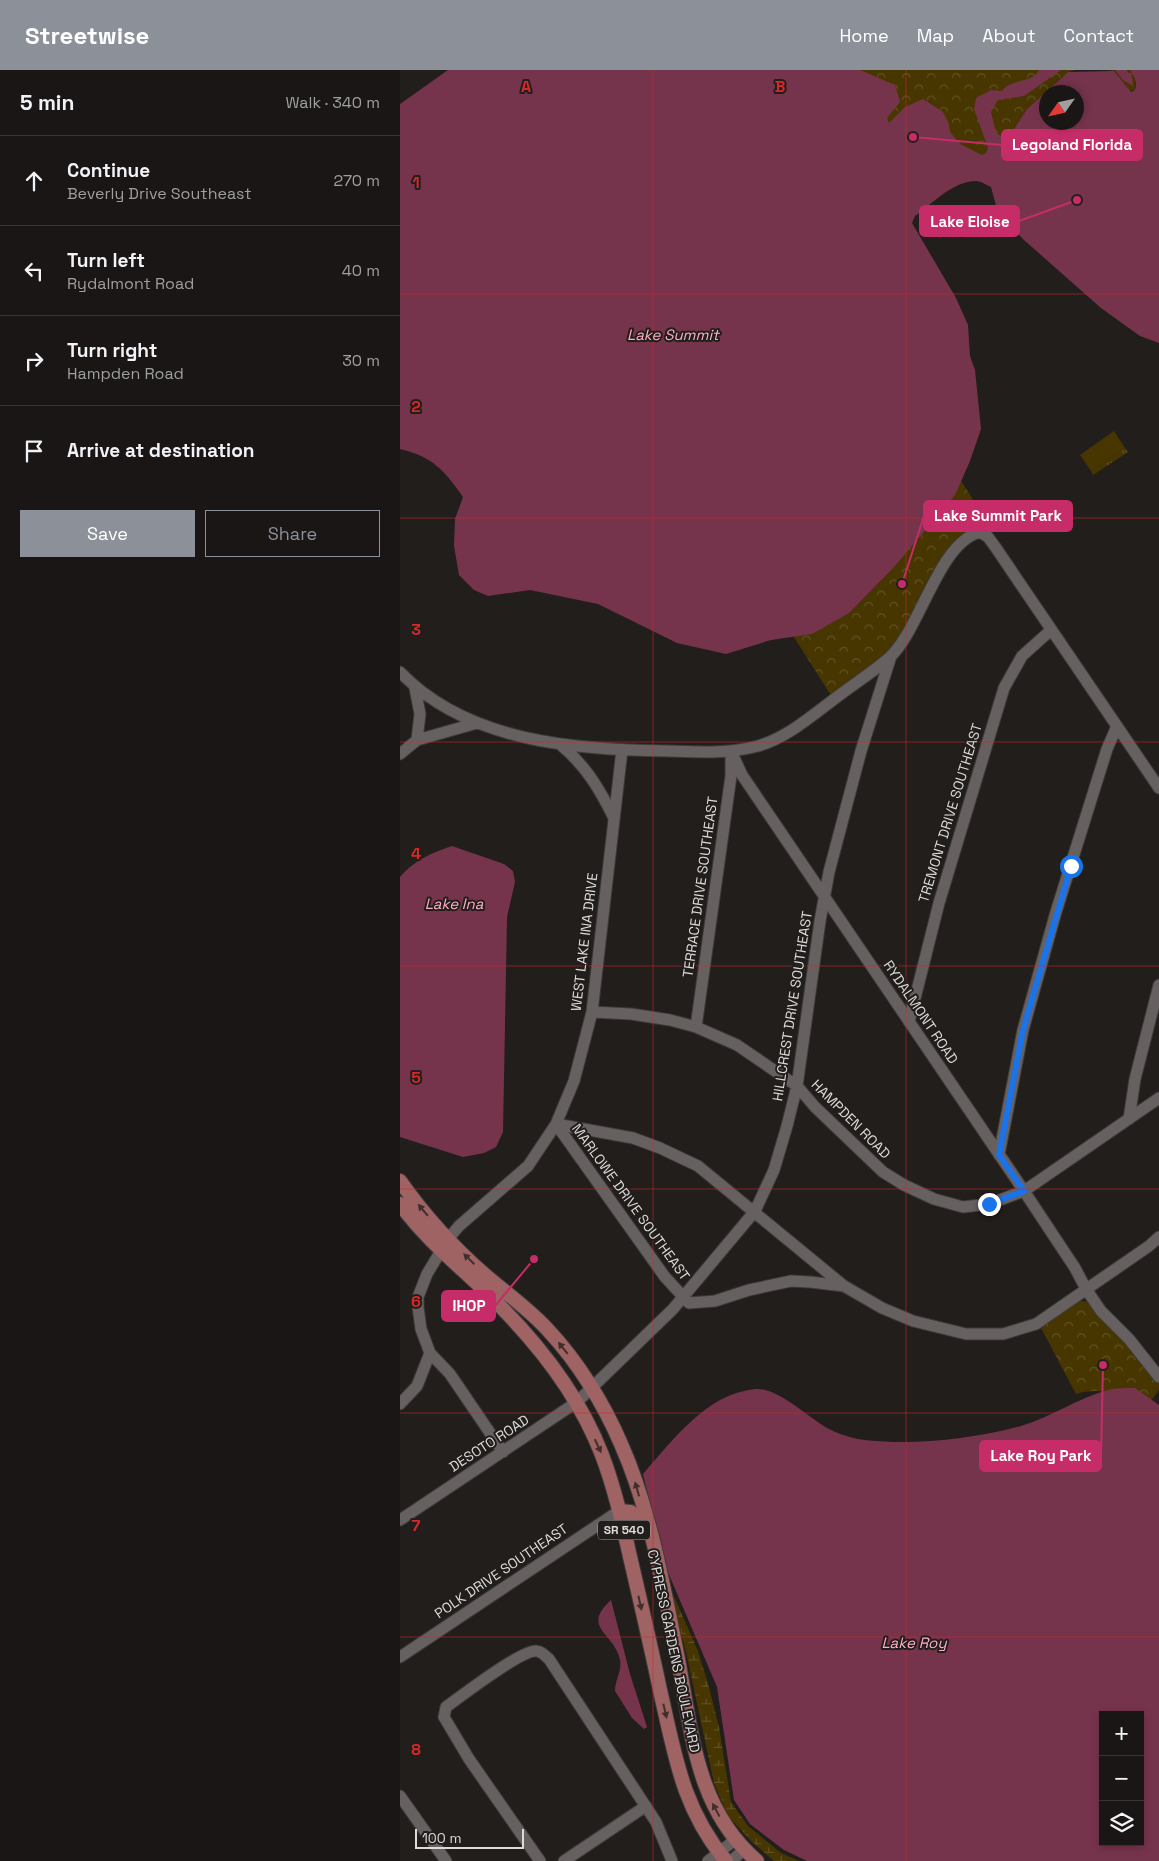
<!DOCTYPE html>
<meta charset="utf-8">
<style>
body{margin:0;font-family:"Space Grotesk",sans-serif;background:#221f1e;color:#f1f3f6}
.controls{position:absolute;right:15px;bottom:15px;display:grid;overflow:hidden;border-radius:0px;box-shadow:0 2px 8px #0003}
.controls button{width:45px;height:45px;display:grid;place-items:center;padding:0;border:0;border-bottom:1px solid #373534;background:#191615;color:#f1f3f6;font:25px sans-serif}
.compass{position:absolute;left:639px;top:15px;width:45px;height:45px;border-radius:50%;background:#191615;box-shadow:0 2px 8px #0003;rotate:236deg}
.scale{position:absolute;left:15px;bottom:12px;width:109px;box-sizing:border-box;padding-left:5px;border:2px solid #dddbda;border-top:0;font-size:14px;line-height:18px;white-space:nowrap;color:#dddbda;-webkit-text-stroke:4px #211e1c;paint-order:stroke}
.stop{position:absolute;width:15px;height:15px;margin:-11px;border:4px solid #1a73e8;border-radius:50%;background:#fff}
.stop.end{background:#1a73e8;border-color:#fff;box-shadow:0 1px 5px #0008}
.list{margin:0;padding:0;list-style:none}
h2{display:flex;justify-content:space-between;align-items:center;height:65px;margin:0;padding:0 20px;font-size:21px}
h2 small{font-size:16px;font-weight:400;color:#9f9fa0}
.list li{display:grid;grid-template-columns:32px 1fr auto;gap:15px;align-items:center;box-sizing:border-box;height:90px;padding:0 20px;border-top:1px solid #373534}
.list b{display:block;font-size:19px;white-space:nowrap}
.list p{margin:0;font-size:16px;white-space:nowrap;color:#9f9fa0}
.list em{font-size:16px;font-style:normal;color:#9f9fa0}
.actions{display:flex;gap:10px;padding:15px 20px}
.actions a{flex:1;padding:11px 0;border:1px solid #8c9099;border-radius:0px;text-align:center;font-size:18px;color:#8c9099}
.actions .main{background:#8c9099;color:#fff}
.icon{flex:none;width:28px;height:28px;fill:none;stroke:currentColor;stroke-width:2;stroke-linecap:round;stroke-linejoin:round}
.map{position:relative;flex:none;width:759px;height:1791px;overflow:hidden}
header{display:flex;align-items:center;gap:30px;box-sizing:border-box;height:70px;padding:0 25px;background:#8c9099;color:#fff}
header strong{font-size:24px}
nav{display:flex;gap:28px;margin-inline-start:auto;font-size:18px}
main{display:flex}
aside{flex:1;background:#191615}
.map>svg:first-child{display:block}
</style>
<header>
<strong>Streetwise</strong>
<nav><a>Home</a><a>Map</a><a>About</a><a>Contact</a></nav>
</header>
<main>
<aside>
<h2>5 min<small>Walk · 340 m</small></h2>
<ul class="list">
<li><svg class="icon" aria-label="ahead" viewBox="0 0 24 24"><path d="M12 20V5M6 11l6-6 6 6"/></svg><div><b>Continue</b><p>Beverly Drive Southeast</p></div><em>270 m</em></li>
<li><svg class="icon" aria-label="left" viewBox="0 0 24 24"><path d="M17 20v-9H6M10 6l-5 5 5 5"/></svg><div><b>Turn left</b><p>Rydalmont Road</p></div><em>40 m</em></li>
<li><svg class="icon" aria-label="right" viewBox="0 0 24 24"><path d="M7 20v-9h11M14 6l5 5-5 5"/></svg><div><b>Turn right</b><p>Hampden Road</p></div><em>30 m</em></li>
<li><svg class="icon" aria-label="arrive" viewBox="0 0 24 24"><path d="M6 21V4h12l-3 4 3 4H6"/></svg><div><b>Arrive at destination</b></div></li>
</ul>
<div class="actions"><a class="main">Save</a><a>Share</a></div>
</aside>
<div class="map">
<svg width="759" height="1791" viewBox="0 0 759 1791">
<defs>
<pattern id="grass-tufts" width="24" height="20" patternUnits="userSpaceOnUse" patternTransform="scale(1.25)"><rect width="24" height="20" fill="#473600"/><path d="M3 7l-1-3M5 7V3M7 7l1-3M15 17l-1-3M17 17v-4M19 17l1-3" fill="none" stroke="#615225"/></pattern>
<pattern id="wetland-marsh" width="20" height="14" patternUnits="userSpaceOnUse" patternTransform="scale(1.25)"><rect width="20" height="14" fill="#473600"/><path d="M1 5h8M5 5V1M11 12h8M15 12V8" fill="none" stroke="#615225"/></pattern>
<pattern id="park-crowns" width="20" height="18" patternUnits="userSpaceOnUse" patternTransform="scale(1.25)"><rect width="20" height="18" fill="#473600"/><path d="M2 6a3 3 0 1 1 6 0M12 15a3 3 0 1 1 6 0" fill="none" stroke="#615225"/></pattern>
</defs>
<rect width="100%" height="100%" fill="#211e1c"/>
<path fill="url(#grass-tufts)" d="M725 378 728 382 693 405 691 401Z"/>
<path fill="url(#wetland-marsh)" d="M268 1513 298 1581 309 1617 319 1657 331 1732 348 1756 381 1783 399 1791H374L352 1772 328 1746 314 1713 286 1582Z"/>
<path fill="url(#park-crowns)" d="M369 0H676L668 2 627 39 610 65 603 69 594 80 561 101Z
M705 0H730L735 6V20L729 21 714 1Z
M560 409 586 450 562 467 497 572 485 587 432 627 392 564Z
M679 1230 687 1232 731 1278 759 1313V1320L746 1337C721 1326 703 1316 676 1324L640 1256Z"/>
<path fill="#473600" d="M714 361 725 378 691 401 680 385Z"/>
<path fill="#76344c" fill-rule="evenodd" d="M48 0H460L495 15 500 32 487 48 489 53 505 37 523 29 543 42 549 54 550 62 560 74 582 85 586 83 588 78 574 39 576 28 591 20 602 21C611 8 632 14 639 0H661L624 26 598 30 591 42 596 62 604 69 610 65 627 39 668 2 714 1 731 22 735 20C737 13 735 6 730 0H759V273L740 266 701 238 624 170 598 143 591 117C586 115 581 111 576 111 553 111 532 134 515 146L512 153 556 228 568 255 570 286 575 300 581 359 570 391 555 425 494 497 449 543 412 564 371 570 326 584 277 573 198 534 130 520 88 526 74 520 59 505 54 476 55 449 63 427C44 400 33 387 0 379V34ZM646 22H676V52H646Z
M715 0H726L732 6 733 16 723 10Z
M52 776 104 794 113 801 115 812 107 847 103 1062 96 1077 84 1083 63 1087 0 1067V807C13 791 33 782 52 776Z
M735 1318 759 1335V1791H407L384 1780 350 1754 334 1730 317 1617 264 1493 243 1404C273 1370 306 1324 355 1319 377 1317 409 1348 427 1358 449 1370 469 1371 493 1372 535 1373 580 1367 621 1356 651 1347 678 1328 708 1320 716 1318 726 1318 735 1318ZM703 1645H740V1772H703Z
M211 1530 230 1604 247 1657 244 1659 232 1648 215 1621C215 1610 222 1601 220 1590 215 1563 180 1558 211 1530Z"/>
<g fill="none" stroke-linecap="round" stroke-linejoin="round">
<g stroke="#3d3b3a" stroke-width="13">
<path id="minor" d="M0 602C67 672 176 680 268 681 298 682 328 684 358 676 389 667 415 643 441 624 457 612 474 601 489 588 521 559 538 473 580 462L588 467 596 478 759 718
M15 618 20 644 17 670
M162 676C186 696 200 720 214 748
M331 681 342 705 624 1121 675 1198 686 1219 701 1241 729 1269 759 1307
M0 684 17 670 77 653
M192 942 231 944 270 950 296 957 337 975 397 1016 415 1037 483 1102 504 1115 534 1129 563 1137 589 1134 624 1121 759 1028
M509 952 539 833 604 618 622 586 651 560
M296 957 331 706V686
M729 1049 735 1009 759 915
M156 1054 265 1207 289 1233 315 1231 349 1220 391 1211 410 1212 444 1216 482 1238 513 1251 566 1264H603L636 1254 749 1176 759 1167
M156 1054 233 1068 260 1078 298 1096 444 1216
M599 1085 623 960 656 842 707 679 717 656
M30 1283 50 1304 103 1382
M0 1334 17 1316 30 1283 21 1259 18 1237V1227L27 1204 48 1169 59 1156 128 1096 156 1054 174 1011 192 942 222 680
M0 1450 177 1332 273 1239 355 1141 374 1100 387 1056 397 1016 420 851 429 802 461 681 491 586
M0 1587 219 1441
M0 1726 46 1791
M140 1791 69 1689 44 1647 46 1637C60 1627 121 1580 136 1581 142 1581 145 1586 149 1589L256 1752 272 1791
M164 1791 246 1736
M308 1791 336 1769
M331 1791 345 1779"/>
</g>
<g stroke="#3d3b3a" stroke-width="16">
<path id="major" d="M0 1111C24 1145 54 1178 85 1205 106 1223 130 1240 148 1260 178 1292 204 1334 221 1374 250 1439 264 1519 278 1589 292 1663 296 1739 357 1791
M0 1134C31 1176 68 1202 103 1239 144 1281 181 1330 202 1385 215 1419 223 1456 231 1491 241 1534 251 1577 260 1620 275 1685 282 1738 326 1791
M219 1441 231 1442 244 1462"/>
</g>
<use href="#minor" stroke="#666160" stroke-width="11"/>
<use href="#major" stroke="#9e6362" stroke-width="14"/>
</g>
<defs><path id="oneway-solid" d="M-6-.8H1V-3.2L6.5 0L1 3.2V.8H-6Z" transform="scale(1.25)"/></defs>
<g fill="#402f2e">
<use href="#oneway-solid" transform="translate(23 1140) rotate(-130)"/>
<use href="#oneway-solid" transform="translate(69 1189) rotate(-136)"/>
<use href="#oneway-solid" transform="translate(163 1278) rotate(-129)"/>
<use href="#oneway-solid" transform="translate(198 1376) rotate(65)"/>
<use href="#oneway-solid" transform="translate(237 1419) rotate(-106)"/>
<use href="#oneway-solid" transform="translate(240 1533) rotate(77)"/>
<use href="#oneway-solid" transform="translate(265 1641) rotate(77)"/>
<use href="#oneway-solid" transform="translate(316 1740) rotate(-118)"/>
</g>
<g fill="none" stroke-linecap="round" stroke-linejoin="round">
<path stroke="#1a73e8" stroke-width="6" d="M589 1134 624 1121 599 1085 623 960 671 796"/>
</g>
<path fill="none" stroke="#d62828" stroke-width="1" stroke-opacity="0.55" d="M253 0V1791M506 0V1791M0 224H759M0 448H759M0 672H759M0 896H759M0 1119H759M0 1343H759M0 1567H759"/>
<g text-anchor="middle" stroke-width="4" stroke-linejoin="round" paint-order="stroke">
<rect fill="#211e1c" stroke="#a5a2a1" stroke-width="1" x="198" y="1450.5" width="52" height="19" rx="4"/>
<g font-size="12" font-weight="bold" fill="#dddbda">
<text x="224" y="1464">SR 540</text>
</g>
<g font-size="14" fill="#dddbda" stroke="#211e1c">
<text transform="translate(550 743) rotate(-73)" y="5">TREMONT DRIVE SOUTHEAST</text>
<text transform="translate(300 817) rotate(-82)" y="5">TERRACE DRIVE SOUTHEAST</text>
<text transform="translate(184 872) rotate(-83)" y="5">WEST LAKE INA DRIVE</text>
<text transform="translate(392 936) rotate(-81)" y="5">HILLCREST DRIVE SOUTHEAST</text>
<text transform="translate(521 942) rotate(56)" y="5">RYDALMONT ROAD</text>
<text transform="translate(451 1049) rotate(45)" y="5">HAMPDEN ROAD</text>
<text transform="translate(231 1132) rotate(54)" y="5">MARLOWE DRIVE SOUTHEAST</text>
<text transform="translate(89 1373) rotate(-33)" y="5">DESOTO ROAD</text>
<text transform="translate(101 1501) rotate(-34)" y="5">POLK DRIVE SOUTHEAST</text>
<text transform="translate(274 1581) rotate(78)" y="5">CYPRESS GARDENS BOULEVARD</text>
</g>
<g font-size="15" font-style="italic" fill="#ffadc6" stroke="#211e1c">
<text x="273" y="270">Lake Summit</text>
<text x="54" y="839">Lake Ina</text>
<text x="514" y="1578">Lake Roy</text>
</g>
</g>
<g font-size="16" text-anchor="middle" font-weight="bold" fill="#d62828" stroke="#211e1c" stroke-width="4" stroke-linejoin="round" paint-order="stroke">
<text x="126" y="22">A</text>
<text x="380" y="22">B</text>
<text x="16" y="118">1</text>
<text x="16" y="342">2</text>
<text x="16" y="565">3</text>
<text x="16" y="789">4</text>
<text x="16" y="1013">5</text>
<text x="16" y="1237">6</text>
<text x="16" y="1461">7</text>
<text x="16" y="1685">8</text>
</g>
<path fill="none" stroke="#c52c68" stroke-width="2" d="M513 67L602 75M677 130L619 151M502 514L524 446M134 1189L95 1236M703 1295L701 1386"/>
<g fill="#c52c68" stroke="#211e1c" stroke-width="2">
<circle cx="513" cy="67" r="5"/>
<circle cx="677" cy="130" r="5"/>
<circle cx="502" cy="514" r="5"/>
<circle cx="134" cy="1189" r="5"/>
<circle cx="703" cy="1295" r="5"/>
</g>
<g fill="#c52c68" stroke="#c52c68" stroke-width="2">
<rect x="602" y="60" width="140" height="30" rx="5"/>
<rect x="520" y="136" width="99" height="30" rx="5"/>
<rect x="524" y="431" width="148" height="30" rx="5"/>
<rect x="42" y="1221" width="53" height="30" rx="5"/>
<rect x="580" y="1371" width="121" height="30" rx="5"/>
</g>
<g font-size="15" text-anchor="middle" font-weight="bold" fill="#fff">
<text x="672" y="80">Legoland Florida</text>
<text x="570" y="157">Lake Eloise</text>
<text x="598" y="451">Lake Summit Park</text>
<text x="69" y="1241">IHOP</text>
<text x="641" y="1391">Lake Roy Park</text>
</g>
</svg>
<div class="controls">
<button>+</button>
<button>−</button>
<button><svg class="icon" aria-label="layers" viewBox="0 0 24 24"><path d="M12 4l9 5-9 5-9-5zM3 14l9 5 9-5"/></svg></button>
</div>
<svg class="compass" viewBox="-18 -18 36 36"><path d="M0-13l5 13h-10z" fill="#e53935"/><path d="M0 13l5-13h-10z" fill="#9f9fa0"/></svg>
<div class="scale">100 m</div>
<div class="stop" style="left:671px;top:796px"></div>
<div class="stop end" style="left:589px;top:1134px"></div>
</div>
</main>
